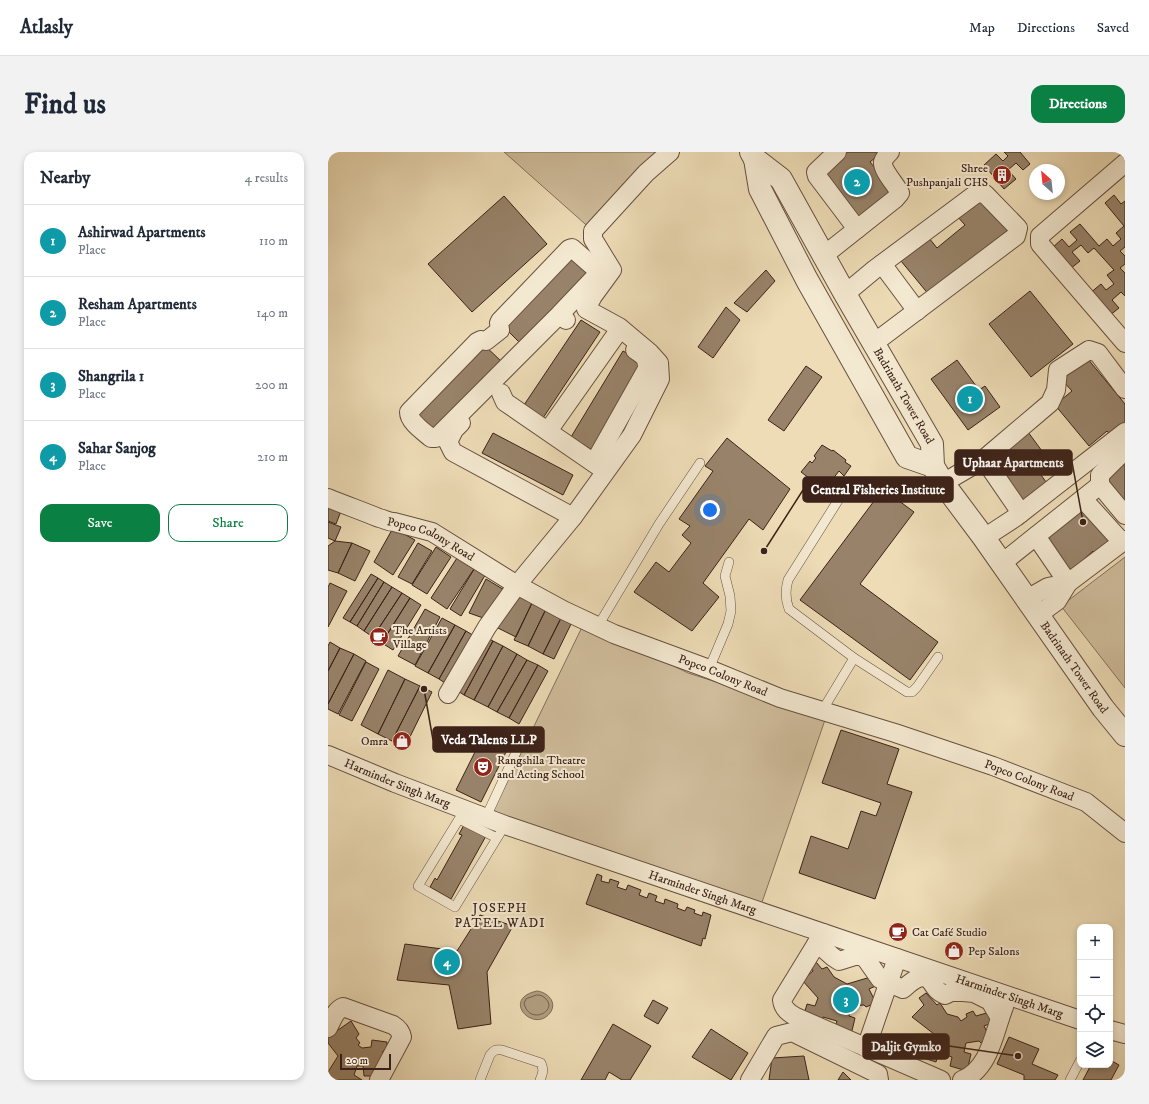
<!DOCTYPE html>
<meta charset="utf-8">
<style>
body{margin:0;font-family:"IM FELL DW Pica",serif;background:#f2f2f3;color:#1f2937}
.controls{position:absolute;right:12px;bottom:12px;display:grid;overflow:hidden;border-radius:8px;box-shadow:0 2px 6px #0003}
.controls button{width:36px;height:36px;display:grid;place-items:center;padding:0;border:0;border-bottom:1px solid #e0e1e3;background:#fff;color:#1f2937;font:20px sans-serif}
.compass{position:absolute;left:701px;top:12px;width:36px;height:36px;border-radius:50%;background:#fff;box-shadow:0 2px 6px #0003;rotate:333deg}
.scale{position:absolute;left:12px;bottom:10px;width:51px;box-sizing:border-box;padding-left:4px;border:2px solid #3c2218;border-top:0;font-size:11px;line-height:14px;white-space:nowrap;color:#3c2218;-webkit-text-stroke:3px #f3e8d0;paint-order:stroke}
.you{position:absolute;left:382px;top:358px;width:14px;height:14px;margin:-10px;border:3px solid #fff;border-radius:50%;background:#1a73e8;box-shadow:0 0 0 6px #1a73e833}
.badge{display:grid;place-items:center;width:26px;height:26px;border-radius:50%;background:#0b8043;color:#fff;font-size:13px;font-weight:700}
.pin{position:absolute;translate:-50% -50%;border:2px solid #fff;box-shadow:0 1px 4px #0006}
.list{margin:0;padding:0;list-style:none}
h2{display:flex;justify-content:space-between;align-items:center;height:52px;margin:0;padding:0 16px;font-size:17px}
h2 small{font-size:13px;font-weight:400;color:#747a83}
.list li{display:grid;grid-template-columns:26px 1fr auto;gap:12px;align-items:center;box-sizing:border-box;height:72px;padding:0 16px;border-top:1px solid #e0e1e3}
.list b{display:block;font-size:15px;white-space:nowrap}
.list p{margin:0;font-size:13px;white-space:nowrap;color:#747a83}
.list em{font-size:13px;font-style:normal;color:#747a83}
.actions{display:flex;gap:8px;padding:12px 16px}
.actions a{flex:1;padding:9px 0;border:1px solid #0b8043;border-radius:12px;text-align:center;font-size:14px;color:#0b8043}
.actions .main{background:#0b8043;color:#fff}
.icon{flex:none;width:22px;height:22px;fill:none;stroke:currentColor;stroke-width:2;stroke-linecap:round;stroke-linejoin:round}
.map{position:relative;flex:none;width:797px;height:928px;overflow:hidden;border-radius:12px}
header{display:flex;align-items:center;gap:24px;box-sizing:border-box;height:56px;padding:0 20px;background:#fff;border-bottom:1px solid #e0e1e3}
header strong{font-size:19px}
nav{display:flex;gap:22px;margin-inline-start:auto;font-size:14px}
.intro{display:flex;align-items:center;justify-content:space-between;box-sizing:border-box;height:96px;padding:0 24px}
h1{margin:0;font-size:28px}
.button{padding:10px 18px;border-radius:12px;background:#0b8043;color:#fff;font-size:14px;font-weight:700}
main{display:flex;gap:24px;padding:0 24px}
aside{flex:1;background:#fff;border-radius:12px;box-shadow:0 2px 6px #0003}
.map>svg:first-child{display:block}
</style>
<header>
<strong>Atlasly</strong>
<nav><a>Map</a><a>Directions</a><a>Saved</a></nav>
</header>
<div class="intro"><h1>Find us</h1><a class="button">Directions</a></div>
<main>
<aside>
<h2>Nearby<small>4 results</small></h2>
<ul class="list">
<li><span class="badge" style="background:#0f9aa8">1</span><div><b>Ashirwad Apartments</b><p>Place</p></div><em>110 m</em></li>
<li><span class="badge" style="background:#0f9aa8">2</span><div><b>Resham Apartments</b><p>Place</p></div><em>140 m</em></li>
<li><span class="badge" style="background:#0f9aa8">3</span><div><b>Shangrila 1</b><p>Place</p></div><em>200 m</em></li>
<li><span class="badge" style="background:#0f9aa8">4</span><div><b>Sahar Sanjog</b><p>Place</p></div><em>210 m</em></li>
</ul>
<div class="actions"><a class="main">Save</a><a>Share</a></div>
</aside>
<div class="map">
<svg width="797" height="928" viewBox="0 0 797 928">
<rect width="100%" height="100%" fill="#eddcb6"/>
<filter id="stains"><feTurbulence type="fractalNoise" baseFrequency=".005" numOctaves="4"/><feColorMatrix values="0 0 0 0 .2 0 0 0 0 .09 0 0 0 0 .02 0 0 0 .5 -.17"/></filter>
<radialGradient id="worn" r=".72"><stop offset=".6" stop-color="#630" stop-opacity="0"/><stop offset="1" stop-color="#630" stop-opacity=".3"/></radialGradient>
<path fill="#cfbc9b" stroke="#866f5a" d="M176 0H344L265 79Z
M797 405V536L733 454Z
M255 473 303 493 360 521 498 565 432 756 163 663Z"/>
<path fill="#b19d80" stroke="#826c56" d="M209 839C219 840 230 850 222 861 206 882 172 847 209 839Z"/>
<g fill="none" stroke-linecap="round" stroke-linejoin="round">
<path stroke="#76604c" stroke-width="1" d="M209 843C213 843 215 844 218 847 230 859 201 874 196 851L198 847Z"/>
</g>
<path fill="#98836a" stroke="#3c2218" d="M513 0H554L542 10 568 41 533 71 490 20Z
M676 0H692L702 12 695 18 688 11 680 18 688 27 676 37 656 13 668 2 675 9 680 4Z
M786 43 793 52 797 49V95L792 99 797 104V112L792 116 797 121V144L793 140 784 148 791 156 781 164 761 142 773 132 778 138 786 132 779 123 786 118 766 96 760 101 753 93 744 100 752 109 742 117 724 96 734 87 741 95 749 88 742 80 752 72 771 94 779 87 785 94 793 87 788 81 796 74 777 51Z
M176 44 219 92 144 160 100 112Z
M651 44 680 78 602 144 573 109 601 86 609 96 637 73 628 63Z
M244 97 268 119 196 195 173 172Z
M438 118 447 129 419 160 406 151Z
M702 139 745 192 703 225 661 172Z
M398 155 412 168 385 206 370 195Z
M253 168 272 180 213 269 194 256Z
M152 189 175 211 107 284 83 262Z
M295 199 316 211 264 298 243 285Z
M759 206 797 252V274L784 285 779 279 761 294 727 253 744 239 734 228Z
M629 208 651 238 657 234 672 255 640 278 603 227Z
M478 214 494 225 456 279 440 268Z
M700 280 725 314 713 323 723 337 696 354 662 309Z
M165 281 245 323 235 343 154 301Z
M399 286 462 337 435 378 421 367 375 431 391 445 364 479 306 440 328 410 341 420 363 391 354 383 362 374 351 367 385 319 377 314Z
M494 293 504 299 505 298 518 308 517 310 523 314 516 324 511 319 504 328 510 334 502 344 492 336 493 335 473 320 482 309 484 311 488 306 486 304Z
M797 310V351L776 325Z
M555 337 586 360 532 432 610 490 582 528 472 448Z
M757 353 788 387 769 404 765 399 743 419 716 389Z
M0 354 13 359 8 372 0 369Z
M0 370 13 375 7 389 0 386Z
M65 376 87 388 65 423 46 410Z
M7 389 24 391 10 421 0 418V394Z
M24 391 42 399 27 429 10 421Z
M90 391 104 399 84 432 70 425Z
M108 395 123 405 99 442 84 433Z
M129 406 146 417 119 457 103 446Z
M148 414 159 420 133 464 122 457Z
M43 422 50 426 22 470 15 466Z
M50 426 56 430 29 474 22 470Z
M158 427 178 439 161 468 141 461Z
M56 430 64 435 36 479 29 474Z
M2 431 19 439 0 475V435Z
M64 435 74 441 45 485 36 479Z
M74 441 82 446 54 490 45 485Z
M185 442 204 451 188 485 168 475Z
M82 446 93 453 65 498 54 491Z
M204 451 218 457 200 494 186 488Z
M97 457 112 465 87 513 70 504Z
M218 457 234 464 215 502 200 494Z
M234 464 244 470 226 507 215 502Z
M114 466 127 473 100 521 87 514Z
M127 473 138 479 111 527 100 521Z
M138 479 148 485 120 533 111 527Z
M156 484 165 489 136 543 127 537Z
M165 489 175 494 146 548 136 543Z
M2 490 12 496 0 519V494Z
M175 494 189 502 160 555 146 548Z
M12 496 26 502 0 552V519Z
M26 502 38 509 10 562 0 557V552Z
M189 502 199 508 169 560 160 555Z
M199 508 210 513 181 566 169 560Z
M38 510 51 517 24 569 11 563Z
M210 513 220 519 191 572 181 566Z
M60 518 77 527 50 582 33 573Z
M77 527 92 534 64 589 50 582Z
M92 534 104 540 77 595 64 589Z
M513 578 571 597 559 632 584 640 547 747 471 721 483 684 520 697 533 659 548 664 553 651 494 631Z
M157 580 182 592 153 650 128 638Z
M136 673 158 684 123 747 102 735 107 726 109 728 134 683 131 682Z
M269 722 274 724 273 729 281 731 282 727 291 730 289 735 298 738 300 733 313 738 311 743 319 746 321 741 329 744 327 749 336 752 337 747 350 752 349 756 357 759 359 755 367 758 366 761 374 764 375 760 383 763 377 787 375 786 373 794 258 752Z
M152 763 185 774 159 820 163 872 130 877 121 833 69 828 77 792 129 799Z
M488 810 494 817 499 815 506 825 519 832 546 824 550 833 541 837 548 851 538 855 536 853 523 854 521 864 527 866 523 883 506 878 509 869 495 865 493 874 475 866 479 852 487 854 490 846 474 828 485 819 482 813Z
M598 841 609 853 612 851 619 862 630 865 633 869 639 865 638 862 645 859 648 864 662 860 666 870 656 874 663 888 653 891 651 889 638 891 636 900 643 902 639 919 622 914 624 905 611 901 608 910 589 904 594 888 603 891 606 882 584 865 596 853 591 846Z
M325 848 340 856 330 872 316 864Z
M23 869 31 882 28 886 32 891 30 893 34 896 43 895 44 888 59 890V899H55L52 924H36L35 914H29L26 923 34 928H0V920L10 904 0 891V885Z
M285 872 323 894 302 928H294L281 920 277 928H253Z
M383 877 420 901 403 928 364 905Z
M681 885 711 897 704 912 730 923 727 928H696V923L669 912Z
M476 904 481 928H441L444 906Z
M782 908 791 913 783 928H755L763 913H782Z
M515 920 523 928H510Z"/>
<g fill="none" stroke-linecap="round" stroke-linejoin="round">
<g stroke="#685040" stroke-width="10">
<path id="service" d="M516 339 460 428C457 439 457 447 461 457L526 506 579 540H584L589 535 610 505
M270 474 331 372 372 311
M381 517 400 472 403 459 402 444 397 424 401 410
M494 559 526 506
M158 665 197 581
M169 686 131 667 90 734 127 755 177 673
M152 928 162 903C166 898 168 897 174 898L213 911C216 918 215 921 212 928
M742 928 752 909"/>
</g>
<g stroke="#685040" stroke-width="20">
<g id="minor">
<path d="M509 0 488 20 489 24 529 77"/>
<path d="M797 11 712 84V92L797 191"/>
<path d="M495 104 567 47 572 41C568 33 554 18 555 10 556 6 559 3 562 0"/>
<path d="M554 112 589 159"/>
<path d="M517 142 547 117 649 41 657 42 690 76 688 84 546 191"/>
<path d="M232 162 270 122V119L268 117 244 96 241 97 172 169 171 171 172 178 158 189 153 188 149 190 81 260C81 270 95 279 103 286H108L232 162 238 168"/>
<path d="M173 241 177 250 276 318"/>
<path d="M133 271 126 278 120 290 125 300 245 365"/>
<path d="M220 279 287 184"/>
<path d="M656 307 693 361"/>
<path d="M266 311 319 217C319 205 316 204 307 198"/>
<path d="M615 331 656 307 722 251 728 238 730 218 761 198 770 201 797 237"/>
<path d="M772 333 797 363"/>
<path id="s1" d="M0 346C17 353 34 359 51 366 57 367 60 370 66 370L104 380 189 433 235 458 286 482 381 517 452 546 567 581 665 614 758 650 797 681"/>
<path d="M755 347 794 390"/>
<path d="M708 384 740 431"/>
<path d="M656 386 688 365 797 280"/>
<path d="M674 411 772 333V323L791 304 797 300"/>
<path d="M699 447 720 435 740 431"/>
<path d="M710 463 729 449 740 431 797 388"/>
<path d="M120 542 159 475 189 433 245 365 304 283 332 227 331 211 322 201 291 175 258 157 265 144 284 118 265 87V79L318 21 342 0"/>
<path id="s2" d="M0 603 67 631 177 673 752 868"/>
<path d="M495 781 454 848C455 857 461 861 468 865L613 928"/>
<path d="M489 791 505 805 511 809 527 804H533L538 807 552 827 575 837C583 830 595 818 604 831 608 837 610 840 617 843L623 840H635L646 841 662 849 672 866"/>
<path d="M0 876C4 869 7 858 15 855L65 873C70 876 73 879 74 885L51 928"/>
<path d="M782 878 797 882"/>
<path d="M538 896 569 806"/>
<path d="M422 928 448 884 464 880 550 922 551 928"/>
<path d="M634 928C662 917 666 880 676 855"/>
</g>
</g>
<g stroke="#685040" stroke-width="24">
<g id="tertiary">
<path id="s3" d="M423 0 427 7 453 27 517 142 604 292 605 314 615 331 656 386 775 556 797 583"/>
<path d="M427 7 432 37 479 128 579 305 605 314"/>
</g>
</g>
<use href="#service" stroke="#f3e8d0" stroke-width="9"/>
<use href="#minor" stroke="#f3e8d0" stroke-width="18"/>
<use href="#tertiary" stroke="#f3e8d0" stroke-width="22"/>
</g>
<defs>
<g id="building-disc" transform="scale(1)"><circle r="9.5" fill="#8f2418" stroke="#f3e8d0"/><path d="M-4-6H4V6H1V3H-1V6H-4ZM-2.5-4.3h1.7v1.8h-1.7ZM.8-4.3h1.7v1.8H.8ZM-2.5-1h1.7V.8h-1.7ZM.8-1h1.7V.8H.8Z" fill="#fff"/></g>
<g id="cafe-disc" transform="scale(1)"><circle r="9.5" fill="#8f2418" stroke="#f3e8d0"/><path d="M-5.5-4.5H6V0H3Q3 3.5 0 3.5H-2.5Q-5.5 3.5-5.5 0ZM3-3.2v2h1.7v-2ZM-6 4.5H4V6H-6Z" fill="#fff"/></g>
<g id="shop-disc" transform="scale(1)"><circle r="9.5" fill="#8f2418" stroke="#f3e8d0"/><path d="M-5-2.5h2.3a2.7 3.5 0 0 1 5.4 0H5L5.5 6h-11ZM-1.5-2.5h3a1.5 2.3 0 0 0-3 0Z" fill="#fff"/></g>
<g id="theatre-disc" transform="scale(1)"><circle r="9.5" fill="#8f2418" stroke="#f3e8d0"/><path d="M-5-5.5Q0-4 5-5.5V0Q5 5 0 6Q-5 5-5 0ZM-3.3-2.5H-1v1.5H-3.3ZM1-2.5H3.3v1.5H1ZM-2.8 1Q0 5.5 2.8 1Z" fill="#fff"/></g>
</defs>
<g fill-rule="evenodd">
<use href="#building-disc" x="674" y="23"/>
<use href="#cafe-disc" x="51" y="485"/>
<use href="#shop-disc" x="74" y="589"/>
<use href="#theatre-disc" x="155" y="615"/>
<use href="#cafe-disc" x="570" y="780"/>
<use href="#shop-disc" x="626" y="799"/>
</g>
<g text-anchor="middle" stroke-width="4" stroke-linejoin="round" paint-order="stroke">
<g font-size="12" fill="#3c2218" stroke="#f3e8d0" text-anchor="start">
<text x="660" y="20" text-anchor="end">Shree<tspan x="660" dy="14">Pushpanjali CHS</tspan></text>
<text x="65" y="482">The Artists<tspan x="65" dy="14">Village</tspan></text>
<text x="60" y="593" text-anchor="end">Omra</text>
<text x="169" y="612">Rangshila Theatre<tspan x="169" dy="14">and Acting School</tspan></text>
<text x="584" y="784">Cat Café Studio</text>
<text x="640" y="803">Pep Salons</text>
</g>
<g font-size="12" fill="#3c2218" stroke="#f3e8d0">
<text dy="4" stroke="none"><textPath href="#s3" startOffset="290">Badrinath Tower Road</textPath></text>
<text dy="4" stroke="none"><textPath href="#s1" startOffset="111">Popco Colony Road</textPath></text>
<text dy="4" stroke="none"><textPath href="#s3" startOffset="614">Badrinath Tower Road</textPath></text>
<text dy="4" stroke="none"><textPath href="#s1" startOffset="435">Popco Colony Road</textPath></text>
<text dy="4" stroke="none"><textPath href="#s1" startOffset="759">Popco Colony Road</textPath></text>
<text dy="4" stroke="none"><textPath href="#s2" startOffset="75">Harminder Singh Marg</textPath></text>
<text dy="4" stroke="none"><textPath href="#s2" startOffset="399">Harminder Singh Marg</textPath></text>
<text dy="4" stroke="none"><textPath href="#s2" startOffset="723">Harminder Singh Marg</textPath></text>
</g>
<g font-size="13" letter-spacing="1" fill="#3c2218" stroke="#f3e8d0">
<text x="172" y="760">JOSEPH<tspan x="172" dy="15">PATEL WADI</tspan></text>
</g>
</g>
<path fill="none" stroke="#3c2218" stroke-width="1.5" d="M755 370L744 310M436 399L475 338M96 537L105 588M690 904L621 894"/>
<g fill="#3c2218" stroke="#f3e8d0" stroke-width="1.5">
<circle cx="755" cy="370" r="4"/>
<circle cx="436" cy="399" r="4"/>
<circle cx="96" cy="537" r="4"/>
<circle cx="690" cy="904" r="4"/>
</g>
<g fill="#3c2218" stroke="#3c2218" stroke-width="1.5">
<rect x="627" y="298" width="117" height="25" rx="4"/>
<rect x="475" y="325" width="150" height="25" rx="4"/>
<rect x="105" y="575" width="111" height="25" rx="4"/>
<rect x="535" y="882" width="86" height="25" rx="4"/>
</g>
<g font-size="13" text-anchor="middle" font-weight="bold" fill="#fff">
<text x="685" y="315">Uphaar Apartments</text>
<text x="550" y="342">Central Fisheries Institute</text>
<text x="161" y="592">Veda Talents LLP</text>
<text x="578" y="899">Daljit Gymko</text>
</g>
<rect width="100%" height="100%" filter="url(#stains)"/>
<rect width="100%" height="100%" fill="url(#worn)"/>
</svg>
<div class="controls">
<button>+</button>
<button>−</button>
<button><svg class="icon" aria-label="locate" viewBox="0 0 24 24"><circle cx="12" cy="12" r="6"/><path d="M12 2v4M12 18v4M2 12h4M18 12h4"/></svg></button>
<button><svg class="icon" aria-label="layers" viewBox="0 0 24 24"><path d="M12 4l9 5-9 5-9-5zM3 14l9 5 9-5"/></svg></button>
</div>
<svg class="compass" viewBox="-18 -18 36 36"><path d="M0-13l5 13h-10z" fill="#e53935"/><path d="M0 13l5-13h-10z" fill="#747a83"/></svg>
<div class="scale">20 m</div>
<div class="you"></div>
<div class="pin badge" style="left:642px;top:247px;background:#0f9aa8">1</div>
<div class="pin badge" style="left:529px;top:30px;background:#0f9aa8">2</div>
<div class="pin badge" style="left:518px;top:848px;background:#0f9aa8">3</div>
<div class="pin badge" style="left:119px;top:810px;background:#0f9aa8">4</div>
</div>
</main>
